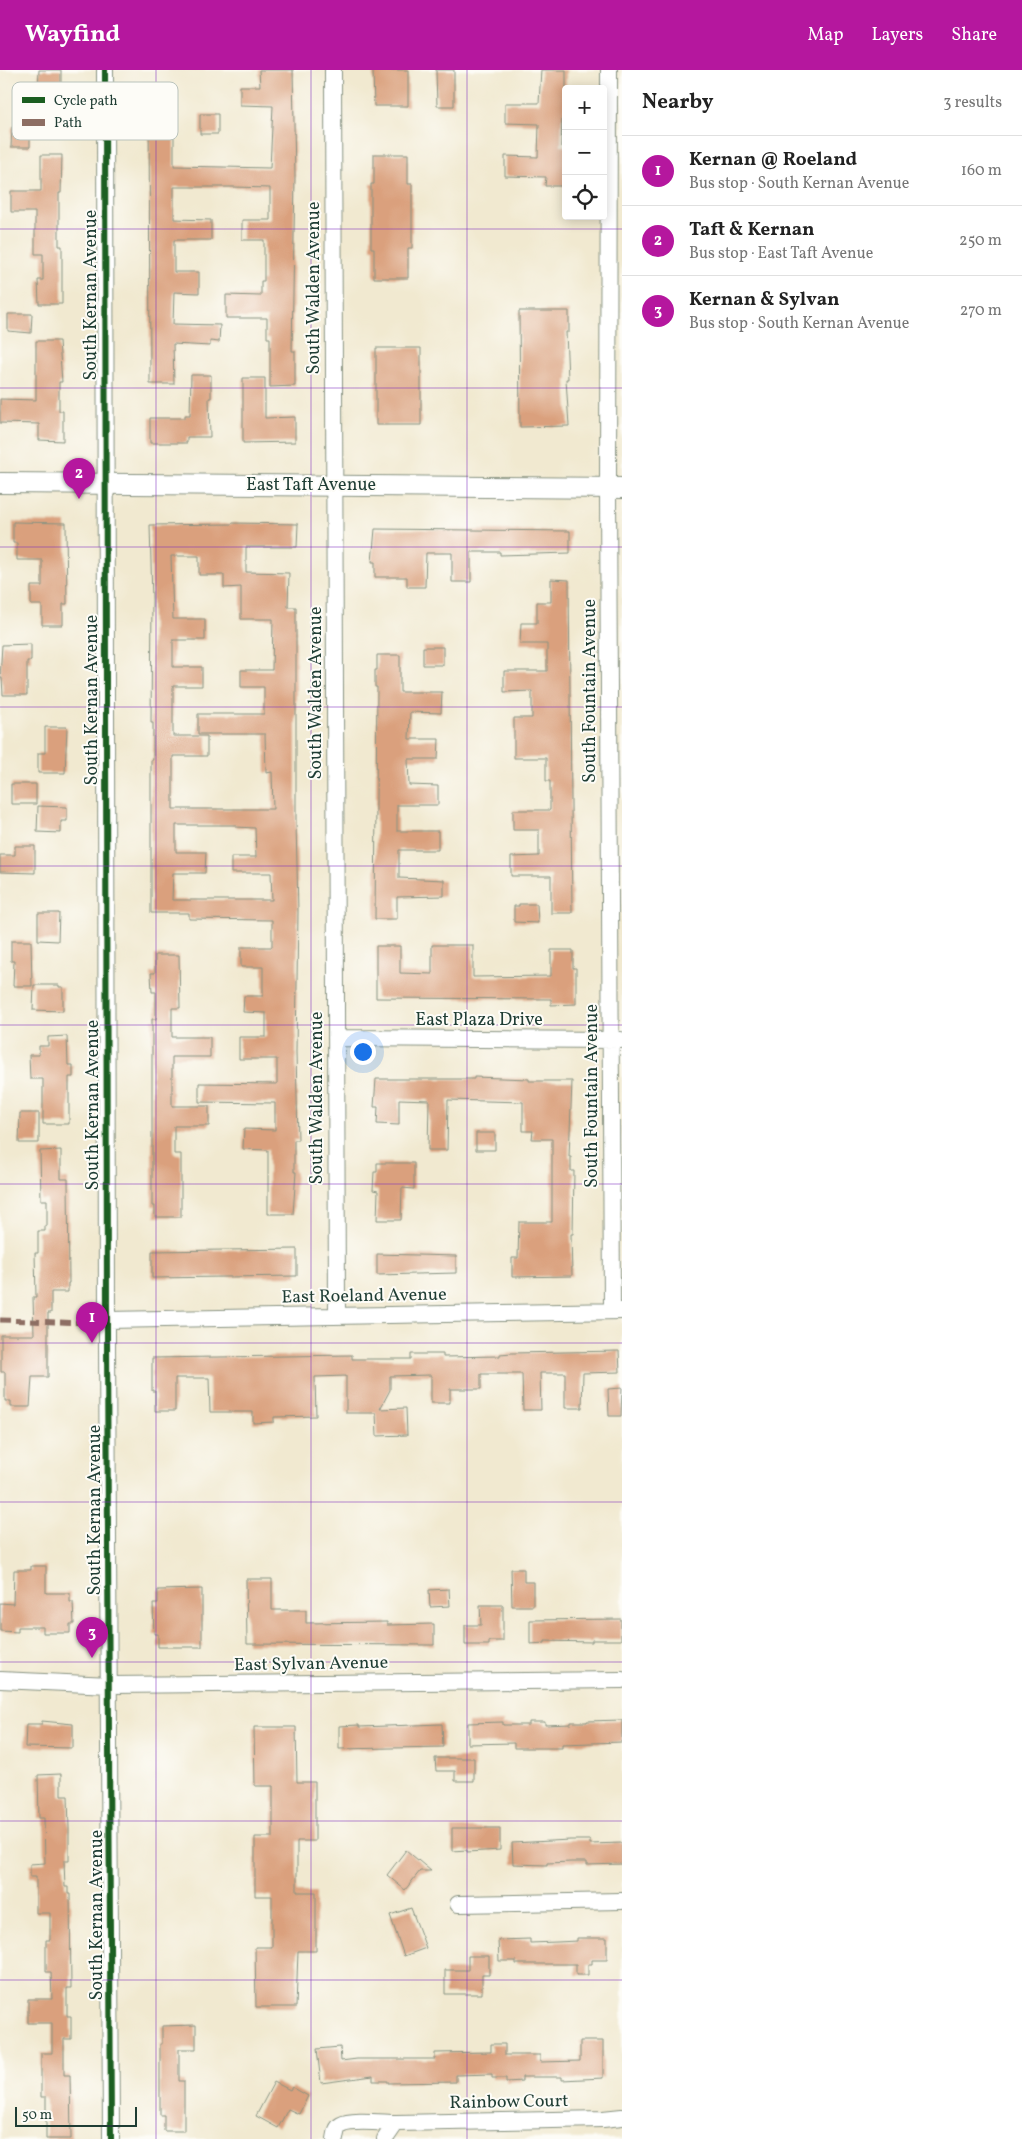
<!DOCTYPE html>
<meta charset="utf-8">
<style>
body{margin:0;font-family:Vollkorn,serif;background:#f2f2f2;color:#222}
.controls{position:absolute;right:15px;top:15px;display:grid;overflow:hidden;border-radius:5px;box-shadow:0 2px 12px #0003}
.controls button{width:45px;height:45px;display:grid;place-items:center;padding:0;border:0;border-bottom:1px solid #e0e0e0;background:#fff;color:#222;font:25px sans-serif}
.scale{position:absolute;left:15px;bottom:12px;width:122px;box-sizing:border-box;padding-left:5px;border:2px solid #1f3d34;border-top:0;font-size:14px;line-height:18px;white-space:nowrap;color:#1f3d34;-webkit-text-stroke:4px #fdfcf7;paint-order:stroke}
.you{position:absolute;left:362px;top:981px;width:18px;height:18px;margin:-12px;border:4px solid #fff;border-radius:50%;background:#1a73e8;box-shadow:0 0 0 8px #1a73e833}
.badge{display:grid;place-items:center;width:32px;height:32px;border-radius:50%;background:#b5179e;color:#fff;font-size:16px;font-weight:700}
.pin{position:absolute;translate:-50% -41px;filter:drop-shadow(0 1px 2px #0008)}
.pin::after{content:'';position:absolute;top:26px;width:18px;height:15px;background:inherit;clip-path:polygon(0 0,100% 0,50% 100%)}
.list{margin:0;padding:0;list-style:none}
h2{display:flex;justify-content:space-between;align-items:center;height:65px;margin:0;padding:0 20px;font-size:21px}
h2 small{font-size:16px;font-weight:400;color:#767676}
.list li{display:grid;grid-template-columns:32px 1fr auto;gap:15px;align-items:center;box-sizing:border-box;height:70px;padding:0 20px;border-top:1px solid #e0e0e0}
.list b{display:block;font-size:19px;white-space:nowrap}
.list p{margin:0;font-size:16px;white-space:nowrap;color:#767676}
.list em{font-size:16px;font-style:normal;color:#767676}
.icon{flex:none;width:28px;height:28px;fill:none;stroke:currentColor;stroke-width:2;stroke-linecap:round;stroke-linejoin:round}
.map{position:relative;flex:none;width:622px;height:2069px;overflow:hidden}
header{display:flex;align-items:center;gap:30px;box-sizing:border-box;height:70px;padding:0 25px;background:#b5179e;color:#fff}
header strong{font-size:24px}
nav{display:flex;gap:28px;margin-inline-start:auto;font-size:18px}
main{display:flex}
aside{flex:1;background:#fff}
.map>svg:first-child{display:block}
</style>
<header>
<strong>Wayfind</strong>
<nav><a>Map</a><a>Layers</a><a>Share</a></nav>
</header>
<main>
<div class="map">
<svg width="622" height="2069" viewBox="0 0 622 2069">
<rect width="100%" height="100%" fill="#fdfcf7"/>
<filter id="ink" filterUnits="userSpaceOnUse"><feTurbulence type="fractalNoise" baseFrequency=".02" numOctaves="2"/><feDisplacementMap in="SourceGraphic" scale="10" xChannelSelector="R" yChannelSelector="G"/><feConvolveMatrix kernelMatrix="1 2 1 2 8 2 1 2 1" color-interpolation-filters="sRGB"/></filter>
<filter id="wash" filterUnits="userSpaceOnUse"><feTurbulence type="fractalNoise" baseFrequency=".0096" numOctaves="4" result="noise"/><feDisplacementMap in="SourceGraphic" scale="20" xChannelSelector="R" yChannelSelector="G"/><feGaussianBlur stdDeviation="1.12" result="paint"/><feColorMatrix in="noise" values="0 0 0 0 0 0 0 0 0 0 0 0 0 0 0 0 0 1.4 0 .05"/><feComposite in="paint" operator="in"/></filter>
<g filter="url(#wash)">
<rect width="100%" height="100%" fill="#f1e9d0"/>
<g id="blocks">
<path fill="#daa07d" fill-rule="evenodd" d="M39 0H61V43H58L59 60H30V77H11L12 57H25V39H37Z
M259 0H293L295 106 292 281H295V316L270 317V268H267V248H226V225L261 226V211H264V170H242V150H270V118L233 117H174V149L211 150V170H174V202H199V223L174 222 173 254 220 255 219 272 210 271V276L173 274 174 314H150L149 17H174V96L270 98 273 36 240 35V16H260Z
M373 0H408V36H374Z
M436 0H454V36H437Z
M541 0H566V48H562L561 76H566V116H545L546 107 505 106V86L538 87 539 54 505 53V33H539Z
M200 44H218V64H200Z
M374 84H408V114H412V178H408V208H374V178H371V114H374Z
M41 85H62L61 123H59V176H62V234H39L38 210H43V184H35V142H11V121H41Z
M519 241H569V262H566L568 309H566L569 356 520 357Z
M8 244H32L31 263 8 261Z
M36 271H59L62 312H59V341H63V371L39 370V354L0 353V329L36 330Z
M376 278H421V355H376Z
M191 305H211V328H209L210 367H187V373H150V348H185V345H190Z
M243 308H265V348L295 347V372L243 373Z
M13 452 66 453 67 534H63V555H42V535H31V516H42V490H17V473H13Z
M232 453 298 454 297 477H246V502L289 503 288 537H296V752L298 842 296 982 298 1070H294V1102H296L293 1144H268V1080L243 1079 244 1059 275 1060V1033L199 1032V1013L277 1014V989H239V967H266V943L243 942 244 926H263V897H241V877H272V850L189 849V843H151V690H153V653H151L152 530 150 455 232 454ZM171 486H199V505H224V518L241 517V549H273L272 600H241V617H264V644H198V664H265L266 703 272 702 273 739H173V686H207V666H173V616H202V597H173V570H205V549H173ZM176 755H236V757L255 758 256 787H231V803H271L272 830H172L173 803H205L206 782H176Z
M375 459 570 461V483L500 485V482H471V512H452V483H426L425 517H407V507H375V492H372Z
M551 509 569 510 572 843H551V806H511V787L539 786V760H513V740H550V711H546V688H514V648H532V621L504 622V601H547V574H520L521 553H537V532H551Z
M31 574V591H27V625H3L2 608H0L2 575Z
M423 577H443V595H423Z
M377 585H400V622H442L441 643 410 642 409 669H439L438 689H408L409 715 438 716V735H397V761H438V780H399V808L444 810V826L397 827V849H375L377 617H375V600H377Z
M45 657H67L65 703H38V683H45Z
M11 714H36V734H11Z
M38 736 67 737V751H61V763L37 762Z
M15 776H35V803L0 802V785H15Z
M519 834H537L538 853 514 852V836H519Z
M38 843H59L58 871 38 870Z
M11 871H31L32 916H13L14 891H11Z
M432 875H473V907L551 906V880H573V898H576V934L551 935V929L376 928V876H400V903L432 904Z
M155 885H179L180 938H172V967H210V987H172V1036H209V1056H174V1084H181V1147H155V1136H152V949H156V922H152L151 903H155Z
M34 915H59V917H63V941L33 940Z
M67 966 68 995H73V1007H69V1054H43V1009H30L29 985H39V976H48V967Z
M474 1007 529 1009V1011H572L569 1087H571V1101H574L573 1164H571L572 1206 512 1207V1188H518L519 1152H552V1069H532L533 1061H523V1032L448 1030 447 1080H428L429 1030 399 1029V1055L377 1054 378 1037H374L376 1009H474Z
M20 1043H39V1073H19Z
M476 1063H495V1080H476Z
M61 1080V1109H68L69 1213H68V1222H51V1243H48V1307H32L30 1337H11V1331H5V1302H1V1265H34L33 1227H36L35 1183H38V1161H45V1156H47V1130H41L40 1081Z
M377 1093H414V1119L402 1118 401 1150H377L378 1121 373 1120 374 1102H377Z
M297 1179V1206L152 1208V1181Z
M377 1184 456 1186V1203L377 1205Z
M619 1281 620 1302 583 1303 582 1338H565V1303H540L541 1340H523L522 1304H481V1319H450V1333H431V1305L390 1306V1320L380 1339 406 1338 407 1365 377 1366 376 1343H346V1306L315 1307 316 1346 274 1347V1352L253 1353V1342H210L209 1308H175V1341H155V1321H152V1288L352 1285V1289H411V1284H443V1287L500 1286V1284L512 1283Z
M622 1318 621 1346H609L608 1319Z
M31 1496H46V1523H70V1532H73L74 1554H70V1563H43V1557H18V1562L0 1561V1533L13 1534 14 1500H31Z
M511 1499H524V1512H533V1536H512Z
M246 1509H272V1540H306V1553L387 1552V1555L434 1554V1575L247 1574Z
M202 1519V1577H158V1564H154L153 1534H158V1520Z
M449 1519 450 1536 430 1537 429 1520Z
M480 1535H503V1571H489V1575H465V1555H481Z
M621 1549V1570H592V1572L545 1571V1573L530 1574V1550Z
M622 1650V1672L562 1674V1678H514V1673L468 1674V1653L503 1652V1655H529V1652H545V1655L571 1654V1652H587V1651Z
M42 1651 73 1654V1678L25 1677 26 1654H42Z
M442 1654 443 1677 339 1679V1656L359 1655V1657Z
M254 1657H296L297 1712H315V1771H297V1822H316V1881H298L296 1937H256L255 1877H272V1826H255V1767H273V1716H255Z
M435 1688H474V1711H455V1701H436Z
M61 1704V1726H68L69 1758V1791H64L65 1817H68V1824H70L71 1918H67V1946H71V1969H64V2005H70L71 2069H46V2027H41V1983H52V1953H28V1929H52L51 1902H46V1870H50V1843H36V1807H30V1794L45 1793 44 1748H39L38 1705Z
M452 1758H500V1780L467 1782V1780L452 1781Z
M570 1770H590V1774L622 1773V1794L587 1795V1792H571L547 1793V1795L513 1794 512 1773Z
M406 1780 431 1801H420L405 1820 387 1805Z
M411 1838 426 1878 404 1886 390 1845Z
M577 1868H607V1890H592V1894H588V1905H576V1894H516V1891H499L498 1870 530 1869V1873L557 1872 577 1871Z
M468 1886H489V1905H482V1924H445V1900H468Z
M196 1955V1979H179V2011H184V2061H164V2045H160V1974H162V1956Z
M580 1971H603V2008L562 2010V2007H522V2011L506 2012V2008H492V2004L456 2005V2012L388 2013V2011H373V2006L321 2013 317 1979 340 1977 341 1991 357 1989H435V1983L491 1982V1974H505V1985H540V1992L580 1991Z
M274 2012 290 2020 292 2017 308 2026 299 2044 288 2039 278 2058 256 2046Z"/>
</g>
</g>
<g filter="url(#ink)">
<use href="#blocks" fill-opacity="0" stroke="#889382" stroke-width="1"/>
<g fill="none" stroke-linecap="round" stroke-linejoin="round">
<g stroke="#889382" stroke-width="18">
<path id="minor" d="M105 0 107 1269 111 2069
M333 0 337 1246
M609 0 608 418 612 1241
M336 968 621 970
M107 1250 622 1241
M0 1610 110 1615 622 1610
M458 1834 622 1831
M396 2053 603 2049 622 2047
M335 2069C336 2064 336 2058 341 2055 351 2049 384 2053 396 2053L385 2069"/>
</g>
<g stroke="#889382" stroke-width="22">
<path id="tertiary" d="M0 413 622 418"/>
</g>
<use href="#minor" stroke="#fff" stroke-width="16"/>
<use href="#tertiary" stroke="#fff" stroke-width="20"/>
<path stroke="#8d6e63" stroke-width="5" stroke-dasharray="10 5" stroke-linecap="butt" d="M0 1250 86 1253"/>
<g stroke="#fdfcf7" stroke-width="9">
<path id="cycleway" d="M105 0 107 1269 111 2069"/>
</g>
<use href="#cycleway" stroke="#1b5e20" stroke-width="6"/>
</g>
</g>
<path fill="none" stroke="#7b2cbf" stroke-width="1" stroke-opacity="0.55" d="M156 0V2069M311 0V2069M467 0V2069M0 159H622M0 318H622M0 477H622M0 637H622M0 796H622M0 955H622M0 1114H622M0 1273H622M0 1432H622M0 1592H622M0 1751H622M0 1910H622"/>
<g text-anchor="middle" stroke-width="4" stroke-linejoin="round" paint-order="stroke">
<g font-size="18" fill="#1f3d34" stroke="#fdfcf7">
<text transform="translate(313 218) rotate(-90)" y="6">South Walden Avenue</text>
<text transform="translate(90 225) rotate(-90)" y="6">South Kernan Avenue</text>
<text x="311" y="420">East Taft Avenue</text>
<text transform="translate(589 621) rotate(-90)" y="6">South Fountain Avenue</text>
<text transform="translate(315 623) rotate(-90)" y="6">South Walden Avenue</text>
<text transform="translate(91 630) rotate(-90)" y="6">South Kernan Avenue</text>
<text x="479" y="955">East Plaza Drive</text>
<text transform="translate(591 1026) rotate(-90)" y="6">South Fountain Avenue</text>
<text transform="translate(316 1028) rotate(-90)" y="6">South Walden Avenue</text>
<text transform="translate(92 1035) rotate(-90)" y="6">South Kernan Avenue</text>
<text transform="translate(364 1225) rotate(-1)" y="6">East Roeland Avenue</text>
<text transform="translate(94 1440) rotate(-90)" y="6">South Kernan Avenue</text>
<text transform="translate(311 1593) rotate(-1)" y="6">East Sylvan Avenue</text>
<text transform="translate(96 1845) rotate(-90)" y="6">South Kernan Avenue</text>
<text transform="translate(509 2031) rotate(-1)" y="6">Rainbow Court</text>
</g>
</g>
<rect x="12" y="12" width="166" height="58" rx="8" fill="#fdfcf7" stroke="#bac3bc" stroke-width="1"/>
<rect x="22" y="27" width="23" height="6" fill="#1b5e20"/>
<rect x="22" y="49" width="23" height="7" fill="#8d6e63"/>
<g font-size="14" fill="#1f3d34">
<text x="54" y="35">Cycle path</text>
<text x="54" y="57">Path</text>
</g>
</svg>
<div class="controls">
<button>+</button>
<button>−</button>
<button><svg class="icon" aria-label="locate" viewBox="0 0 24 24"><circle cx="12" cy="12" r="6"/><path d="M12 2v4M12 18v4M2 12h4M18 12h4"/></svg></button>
</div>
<div class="scale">50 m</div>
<div class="you"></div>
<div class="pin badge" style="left:92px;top:1273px">1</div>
<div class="pin badge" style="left:79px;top:429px">2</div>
<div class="pin badge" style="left:92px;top:1588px">3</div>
</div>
<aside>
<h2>Nearby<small>3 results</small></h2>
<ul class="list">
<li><span class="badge">1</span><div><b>Kernan @ Roeland</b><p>Bus stop · South Kernan Avenue</p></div><em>160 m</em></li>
<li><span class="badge">2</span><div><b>Taft &amp; Kernan</b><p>Bus stop · East Taft Avenue</p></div><em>250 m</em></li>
<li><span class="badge">3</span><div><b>Kernan &amp; Sylvan</b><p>Bus stop · South Kernan Avenue</p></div><em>270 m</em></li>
</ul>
</aside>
</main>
